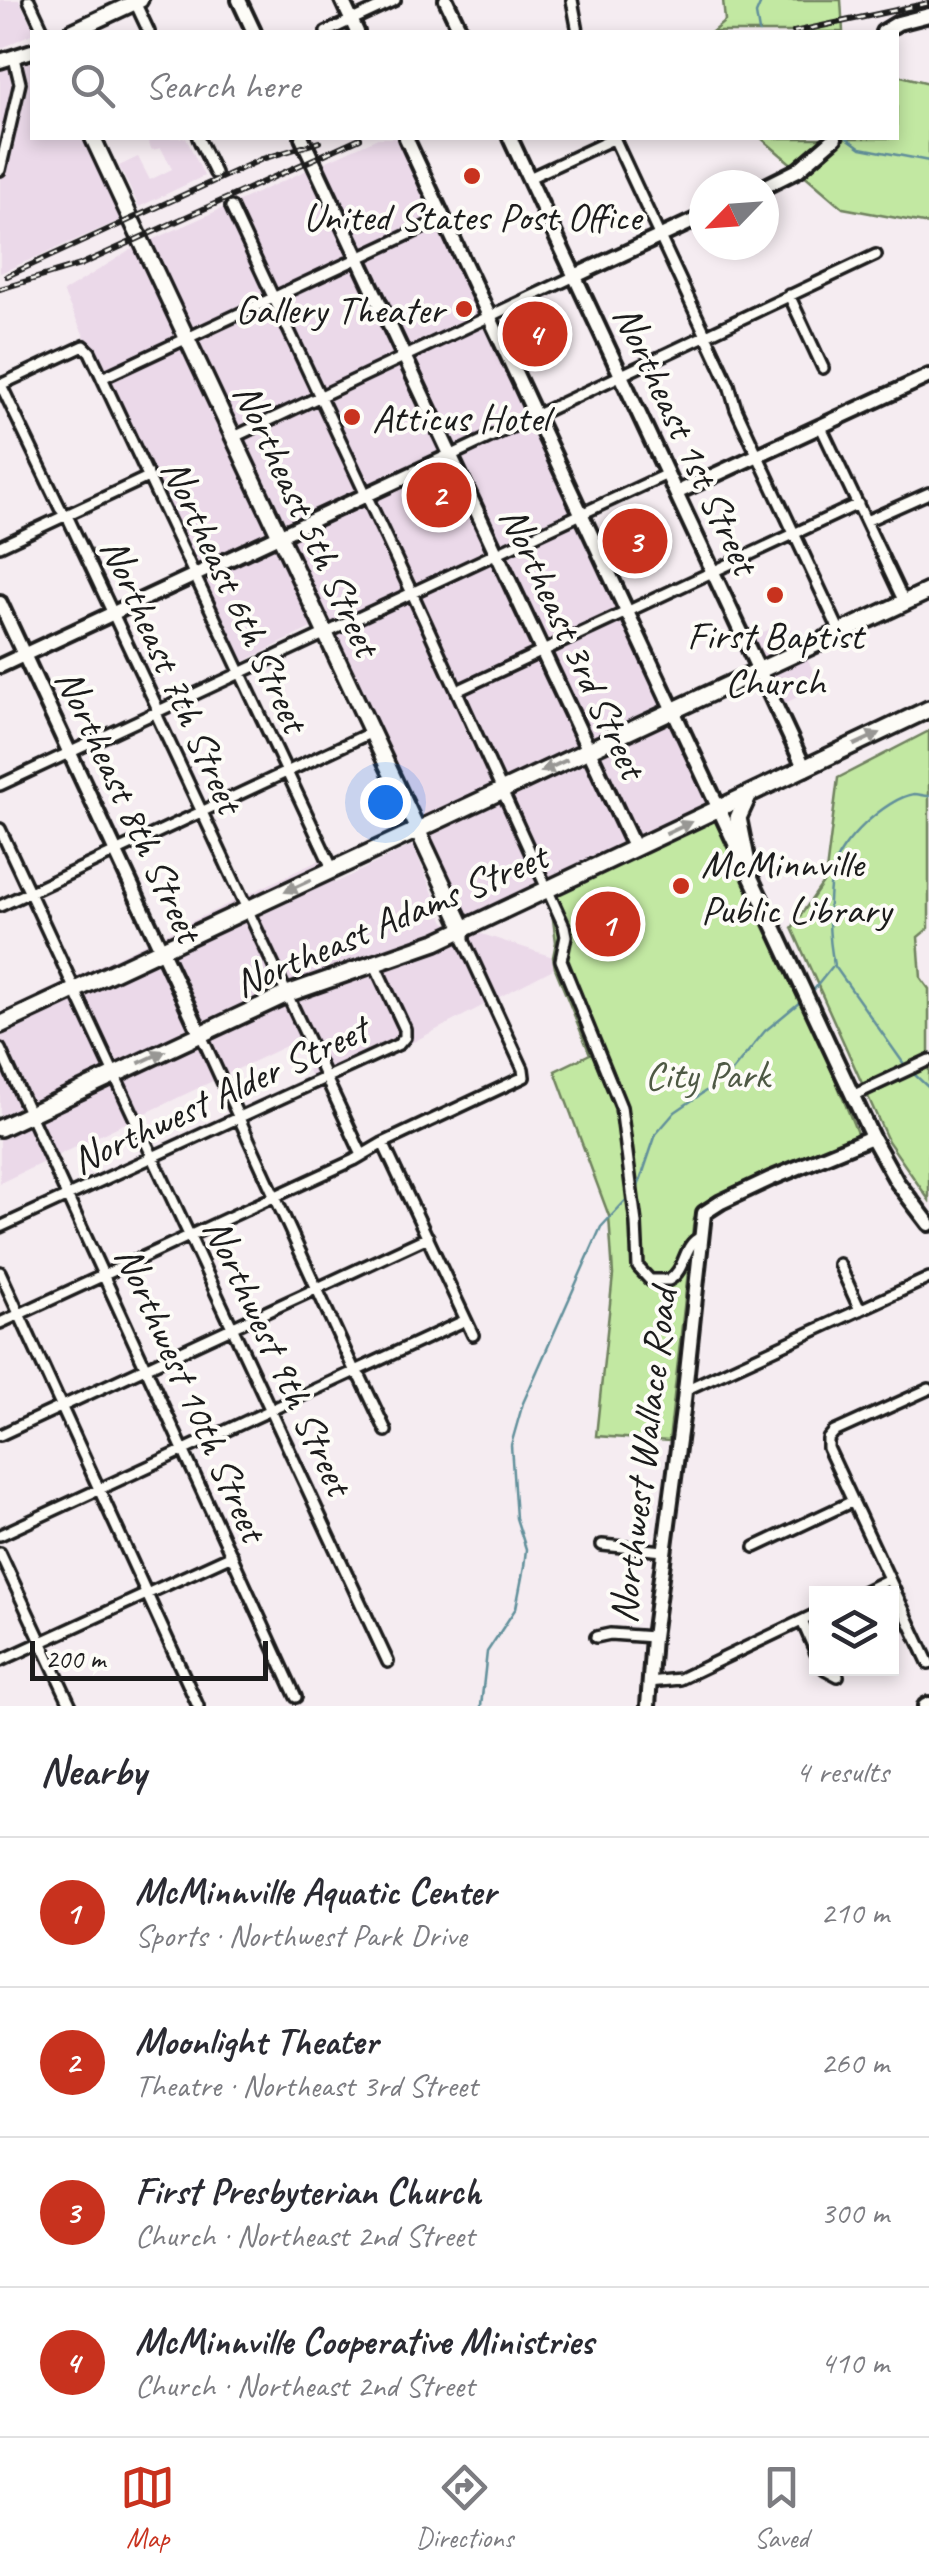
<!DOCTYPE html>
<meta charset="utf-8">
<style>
body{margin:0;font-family:Caveat,sans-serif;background:#f2f2f3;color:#2b2b33}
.controls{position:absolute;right:30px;bottom:30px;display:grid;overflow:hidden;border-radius:0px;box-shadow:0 5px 15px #0003}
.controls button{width:90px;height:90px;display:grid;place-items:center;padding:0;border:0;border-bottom:2px solid #e1e1e2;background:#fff;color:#2b2b33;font:50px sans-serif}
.compass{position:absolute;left:689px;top:170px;width:90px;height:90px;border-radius:50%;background:#fff;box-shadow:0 5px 15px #0003;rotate:245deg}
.scale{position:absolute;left:30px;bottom:25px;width:238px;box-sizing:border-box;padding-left:10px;border:5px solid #1c1c1c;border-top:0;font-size:28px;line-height:35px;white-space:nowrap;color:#1c1c1c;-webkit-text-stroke:8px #fdfcf7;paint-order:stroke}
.you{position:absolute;left:385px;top:802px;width:35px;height:35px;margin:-25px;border:8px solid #fff;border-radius:50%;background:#1a73e8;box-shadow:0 0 0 15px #1a73e833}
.badge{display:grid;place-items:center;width:65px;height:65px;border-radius:50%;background:#c8321e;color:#fff;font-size:32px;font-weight:700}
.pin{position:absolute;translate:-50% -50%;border:5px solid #fff;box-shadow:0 2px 10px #0006}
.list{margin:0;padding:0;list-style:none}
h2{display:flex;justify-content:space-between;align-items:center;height:130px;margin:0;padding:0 40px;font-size:42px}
h2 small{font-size:32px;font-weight:400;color:#7c7c81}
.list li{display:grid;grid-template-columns:65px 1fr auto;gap:30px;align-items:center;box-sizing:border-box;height:150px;padding:0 40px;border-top:2px solid #e1e1e2}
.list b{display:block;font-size:38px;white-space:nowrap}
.list p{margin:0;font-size:32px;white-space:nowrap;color:#7c7c81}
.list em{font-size:32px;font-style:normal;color:#7c7c81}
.icon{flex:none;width:55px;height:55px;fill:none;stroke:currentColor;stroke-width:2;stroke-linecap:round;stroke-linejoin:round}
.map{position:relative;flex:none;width:929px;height:1706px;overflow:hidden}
.search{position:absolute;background:#fff;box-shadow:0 5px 15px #0003;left:30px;right:30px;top:30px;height:110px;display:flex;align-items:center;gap:25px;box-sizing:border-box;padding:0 35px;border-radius:0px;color:#7c7c81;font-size:38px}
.sheet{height:730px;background:#fff}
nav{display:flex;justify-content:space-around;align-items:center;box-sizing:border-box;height:140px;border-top:2px solid #e1e1e2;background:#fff;font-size:28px;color:#7c7c81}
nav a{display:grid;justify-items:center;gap:5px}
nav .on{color:#c8321e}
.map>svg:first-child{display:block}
</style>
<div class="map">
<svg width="929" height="1706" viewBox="0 0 929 1706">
<rect width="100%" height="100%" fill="#f5ecf1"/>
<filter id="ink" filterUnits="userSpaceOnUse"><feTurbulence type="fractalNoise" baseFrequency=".01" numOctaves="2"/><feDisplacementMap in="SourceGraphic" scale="20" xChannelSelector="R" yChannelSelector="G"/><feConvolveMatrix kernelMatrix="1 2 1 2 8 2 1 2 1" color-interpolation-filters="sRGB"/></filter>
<g filter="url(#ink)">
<path fill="#ebd9e9" d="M0 0H19L35 32 0 49Z
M32 58V138H83L123 219 0 273V69Z
M146 138H186L204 176 139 207 119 166 138 157 150 180 172 169 161 148 152 150Z
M378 138H398L708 806 467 917 148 242Z
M134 248 313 627 241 663 63 292Z
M788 621 821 686 783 704 752 637Z
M413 845 445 922 553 957 555 968 317 1092 296 1041 0 1183V1013L322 859 335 883Z"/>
<path fill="#c2e8a2" stroke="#6f825f" stroke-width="2.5" d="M723 0H841L843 32H712L725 21Z
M897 75 929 83V224L843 208 761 138H896Z
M929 731V928L918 937 921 978 929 989V1200L888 1141 792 928 825 880 838 778Z
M720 809 767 910 857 1133 842 1145 706 1206 694 1218 669 1441 596 1436 613 1275 609 1216 555 1071 590 1054 555 968 553 957 556 942 549 889Z"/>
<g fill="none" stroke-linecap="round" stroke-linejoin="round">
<path stroke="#62909b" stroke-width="2.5" d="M759 32 756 14 762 0
M847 138 861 148 929 161
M812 992 832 967
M904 1064 834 965C828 937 827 900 832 872 837 845 886 798 914 794 919 794 924 796 929 796
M914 1074 929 1088
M638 1187 656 1134 675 1112 729 1075 765 1031 800 1002
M481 1706 487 1652 516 1608 524 1567 526 1549 516 1518 511 1445 523 1403 601 1227 627 1199"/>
<g stroke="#1c1c1c" stroke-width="16">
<path id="street" d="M29 0 44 32
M134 0 149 32
M572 0 578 32
M326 32 395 0
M198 138 215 173
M614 138 729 385 736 409 840 632
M0 170 20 83 14 58
M529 178 615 138
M231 207 412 593 564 926 566 936 561 960 621 1107 636 1223 638 1267 650 1280H669C687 1269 682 1245 701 1237
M789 295 823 368
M102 378 444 218
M0 383 60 508 69 520 156 705 158 718 362 1155
M0 385 84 346 90 352 333 870
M821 427 904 602
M234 437 575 276
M450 456 876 255
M866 521 929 493
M0 546 148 477
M457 691 858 504
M0 785 667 474
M0 829 388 1662
M0 906 372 732
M201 1035 355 1372 361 1378 386 1431
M0 1049 296 1697
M852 1096 929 1060
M383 1143 473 1335
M0 1227 399 1044 405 1037V1029L374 963
M839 1264 860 1310
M0 1272 198 1706
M0 1323 354 1160 383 1143 524 1077 523 1069 464 941V929
M929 1389 834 1432 828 1439V1448L929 1664
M685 1390 929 1278
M0 1435 428 1237
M0 1535 466 1320
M602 1545 664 1551
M755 1547 853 1501
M0 1553 71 1706
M859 1594 889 1579
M802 1621 816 1653
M596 1637 610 1634 653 1637
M0 1661 232 1555
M825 1669 838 1676
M649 1682 680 1679 816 1614"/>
</g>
<g stroke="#1c1c1c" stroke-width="20">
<path id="secondary" d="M239 0 254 32
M342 0 357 32
M446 0 461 32
M883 32 898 23 929 15
M0 61 32 51
M302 138 635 849
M406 138 872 1137 897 1182 929 1224
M510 138 805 769
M764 187 798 170 835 138
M575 276 704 216
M676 493 929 376
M0 603 201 1035
M0 666 450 456
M648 1706 653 1637 683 1410 704 1213 721 1202 770 1179 872 1137
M925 1706 929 1704"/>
</g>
<g stroke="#1c1c1c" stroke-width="21">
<path id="primary" d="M71 32 140 0
M93 138 464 929"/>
</g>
<g stroke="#1c1c1c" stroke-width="22">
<path id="highway" d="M748 868 738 818 748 796
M0 1025 929 591
M0 1128 287 994 436 942 929 709"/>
</g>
<use href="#street" stroke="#fdfcf7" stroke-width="9"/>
<use href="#secondary" stroke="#fdfcf7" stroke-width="12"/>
<use href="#primary" stroke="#fdfcf7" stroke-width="14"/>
<use href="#highway" stroke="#fdfcf7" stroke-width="15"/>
<g stroke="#1c1c1c" stroke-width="6">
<path id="rail" d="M794 32 929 3
M7 276 262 159 319 142
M0 289 80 265 360 138"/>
</g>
<use href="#rail" stroke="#fdfcf7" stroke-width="2.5" stroke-dasharray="8" stroke-linecap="butt"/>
</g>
<defs><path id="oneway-solid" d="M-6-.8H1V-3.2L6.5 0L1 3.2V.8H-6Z" transform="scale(2.5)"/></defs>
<g fill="#989794">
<use href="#oneway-solid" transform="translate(867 739) rotate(-25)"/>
<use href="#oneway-solid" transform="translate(554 766) rotate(155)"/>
<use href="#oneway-solid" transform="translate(679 828) rotate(-25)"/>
<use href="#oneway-solid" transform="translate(298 886) rotate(155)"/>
<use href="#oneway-solid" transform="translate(152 1057) rotate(-25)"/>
</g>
</g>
<g fill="#c8321e" stroke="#fdfcf7" stroke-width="4">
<circle cx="472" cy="176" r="10"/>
<circle cx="464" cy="309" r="10"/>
<circle cx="352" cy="417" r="10"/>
<circle cx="775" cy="595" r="10"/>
<circle cx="681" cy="886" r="10"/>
</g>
<g text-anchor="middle" stroke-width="8" stroke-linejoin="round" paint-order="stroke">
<g font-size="40" fill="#1c1c1c" stroke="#fdfcf7">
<text x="472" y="230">United States Post Office</text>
<text x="444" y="323" text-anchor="end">Gallery Theater</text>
<text x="372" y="431" text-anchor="start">Atticus Hotel</text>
<text x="775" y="649">First Baptist<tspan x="775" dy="46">Church</tspan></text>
<text x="701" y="877" text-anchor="start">McMinnville<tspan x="701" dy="46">Public Library</tspan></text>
</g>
<g font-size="40" fill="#1c1c1c" stroke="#fdfcf7">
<text transform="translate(687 439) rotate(65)" y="14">Northeast 1st Street</text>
<text transform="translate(308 519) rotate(65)" y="14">Northeast 5th Street</text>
<text transform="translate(236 595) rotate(65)" y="14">Northeast 6th Street</text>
<text transform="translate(574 642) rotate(65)" y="14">Northeast 3rd Street</text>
<text transform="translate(173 675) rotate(66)" y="14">Northeast 7th Street</text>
<text transform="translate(130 805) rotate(65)" y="14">Northeast 8th Street</text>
<text transform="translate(390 919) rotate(-23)" y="14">Northeast Adams Street</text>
<text transform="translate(219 1094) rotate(-25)" y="14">Northwest Alder Street</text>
<text transform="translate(279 1356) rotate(65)" y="14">Northwest 9th Street</text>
<text transform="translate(192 1393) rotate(66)" y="14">Northwest 10th Street</text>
<text transform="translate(642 1456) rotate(-83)" y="14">Northwest Wallace Road</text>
</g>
<g font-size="40" fill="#4e5944" stroke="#fdfcf7">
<text x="707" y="1088">City Park</text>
</g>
</g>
</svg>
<div class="controls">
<button><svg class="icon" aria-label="layers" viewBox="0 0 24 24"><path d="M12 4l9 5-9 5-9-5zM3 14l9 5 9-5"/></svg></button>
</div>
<svg class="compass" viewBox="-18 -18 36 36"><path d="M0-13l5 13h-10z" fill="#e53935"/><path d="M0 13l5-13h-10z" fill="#7c7c81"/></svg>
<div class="scale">200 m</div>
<div class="you"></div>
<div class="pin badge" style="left:608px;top:924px">1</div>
<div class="pin badge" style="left:439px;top:495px">2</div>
<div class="pin badge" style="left:635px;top:541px">3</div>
<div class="pin badge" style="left:535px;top:334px">4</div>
<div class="search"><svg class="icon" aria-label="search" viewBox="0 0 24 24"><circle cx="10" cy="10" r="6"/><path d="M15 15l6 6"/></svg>Search here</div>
</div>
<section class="sheet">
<h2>Nearby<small>4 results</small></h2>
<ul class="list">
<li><span class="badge">1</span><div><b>McMinnville Aquatic Center</b><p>Sports · Northwest Park Drive</p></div><em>210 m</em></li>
<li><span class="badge">2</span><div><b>Moonlight Theater</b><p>Theatre · Northeast 3rd Street</p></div><em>260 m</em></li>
<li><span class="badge">3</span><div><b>First Presbyterian Church</b><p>Church · Northeast 2nd Street</p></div><em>300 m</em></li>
<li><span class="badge">4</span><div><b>McMinnville Cooperative Ministries</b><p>Church · Northeast 2nd Street</p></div><em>410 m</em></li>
</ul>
</section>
<nav>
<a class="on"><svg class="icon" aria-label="map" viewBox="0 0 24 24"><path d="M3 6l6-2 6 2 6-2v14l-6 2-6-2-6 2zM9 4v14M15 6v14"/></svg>Map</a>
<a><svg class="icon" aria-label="directions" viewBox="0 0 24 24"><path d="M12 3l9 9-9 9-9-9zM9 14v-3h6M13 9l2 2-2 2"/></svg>Directions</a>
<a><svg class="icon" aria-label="saved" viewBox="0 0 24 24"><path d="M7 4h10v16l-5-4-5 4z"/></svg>Saved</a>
</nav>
